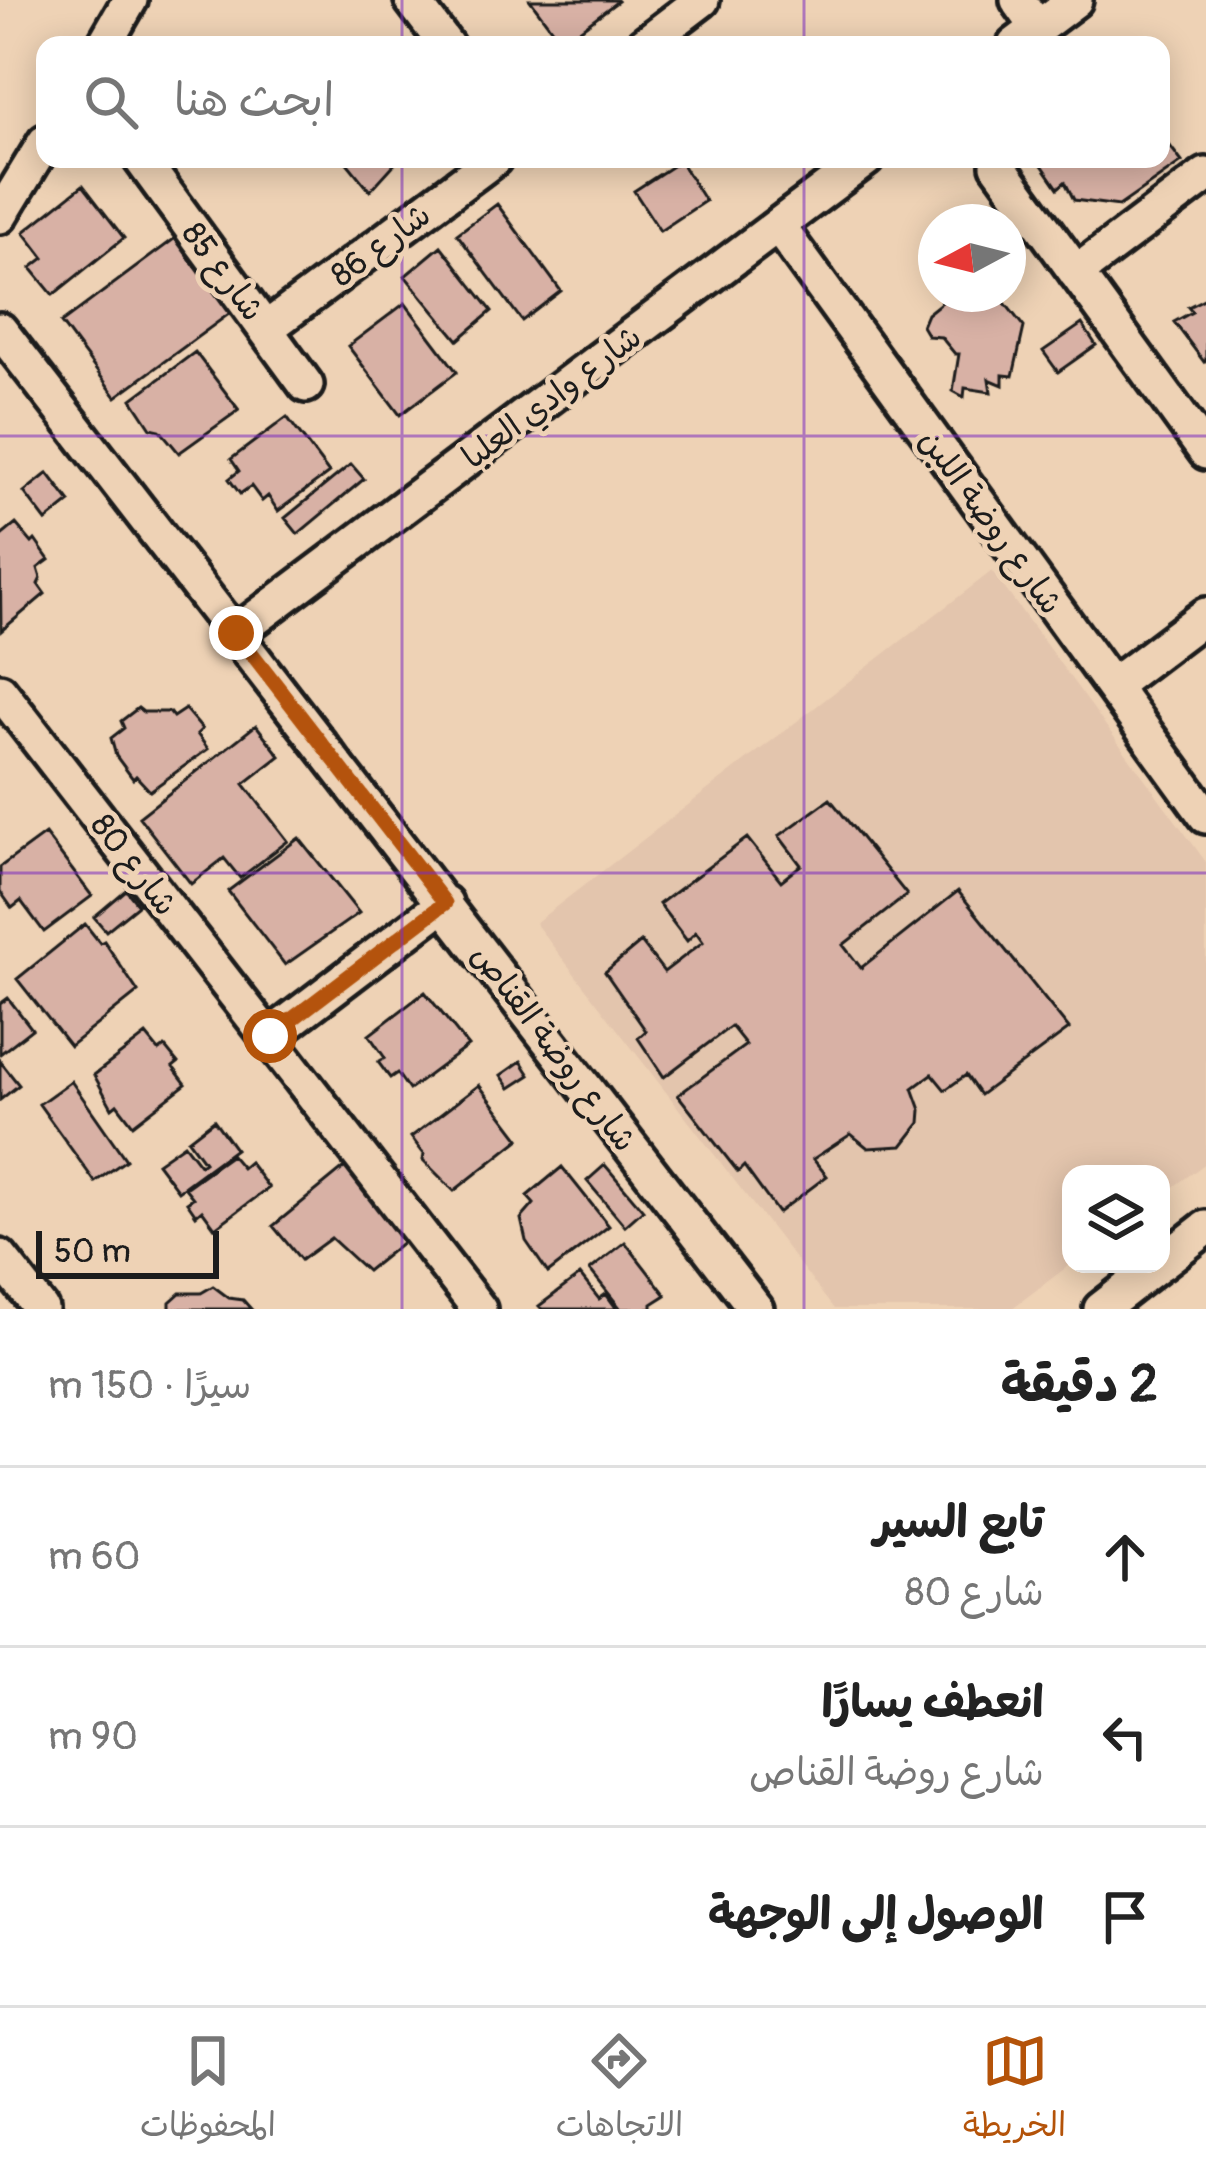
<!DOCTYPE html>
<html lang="ar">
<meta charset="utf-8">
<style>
body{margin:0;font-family:Pangolin,"Playpen Sans Arabic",sans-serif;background:#f6f6f6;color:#222;direction:rtl}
.controls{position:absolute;right:36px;bottom:36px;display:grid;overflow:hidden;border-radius:24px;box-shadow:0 6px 30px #0003}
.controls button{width:108px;height:108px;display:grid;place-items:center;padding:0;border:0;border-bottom:3px solid #e0e0e0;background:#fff;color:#222;font:60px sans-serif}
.compass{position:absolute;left:918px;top:204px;width:108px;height:108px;border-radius:50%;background:#fff;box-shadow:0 6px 30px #0003;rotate:263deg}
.scale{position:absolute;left:36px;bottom:30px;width:183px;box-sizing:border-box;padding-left:12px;border:6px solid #1c1c1c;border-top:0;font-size:33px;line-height:42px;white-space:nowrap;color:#1c1c1c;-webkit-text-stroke:9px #eed2b5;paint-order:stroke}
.stop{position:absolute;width:36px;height:36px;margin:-27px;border:9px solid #b45309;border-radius:50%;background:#fff}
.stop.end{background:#b45309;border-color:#fff;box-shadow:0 3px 12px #0008}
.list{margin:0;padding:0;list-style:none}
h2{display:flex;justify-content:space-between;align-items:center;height:156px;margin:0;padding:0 48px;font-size:51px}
h2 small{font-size:39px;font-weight:400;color:#767676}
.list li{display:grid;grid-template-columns:78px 1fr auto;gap:36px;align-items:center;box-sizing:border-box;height:180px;padding:0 48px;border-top:3px solid #e0e0e0}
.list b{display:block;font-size:45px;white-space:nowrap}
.list p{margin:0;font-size:39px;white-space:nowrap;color:#767676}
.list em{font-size:39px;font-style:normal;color:#767676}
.icon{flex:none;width:66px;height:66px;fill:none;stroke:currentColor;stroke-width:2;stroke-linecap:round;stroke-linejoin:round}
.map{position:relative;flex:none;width:1206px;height:1309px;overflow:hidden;direction:ltr}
.search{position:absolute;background:#fff;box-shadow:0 6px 30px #0003;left:36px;right:36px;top:36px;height:132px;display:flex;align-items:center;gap:30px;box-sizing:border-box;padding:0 42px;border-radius:24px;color:#767676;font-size:45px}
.sheet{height:696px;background:#fff}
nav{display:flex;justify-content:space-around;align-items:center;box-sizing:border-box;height:168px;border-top:3px solid #e0e0e0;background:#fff;font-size:33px;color:#767676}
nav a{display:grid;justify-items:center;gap:6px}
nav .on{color:#b45309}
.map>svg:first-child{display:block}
</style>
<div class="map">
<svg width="1206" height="1309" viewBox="0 0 1206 1309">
<rect width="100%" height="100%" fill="#eed2b5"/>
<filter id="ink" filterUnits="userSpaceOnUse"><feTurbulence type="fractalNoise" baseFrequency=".00833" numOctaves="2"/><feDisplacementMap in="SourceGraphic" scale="24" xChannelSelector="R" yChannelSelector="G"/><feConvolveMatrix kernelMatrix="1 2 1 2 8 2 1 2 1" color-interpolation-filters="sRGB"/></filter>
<g filter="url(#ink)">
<path fill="#e3c5ad" d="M992 571 1206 862V1163L1161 1196V1174H1071V1264L1011 1309H834L535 923Z"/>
<path fill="#d8b1a5" stroke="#1c1c1c" stroke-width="3" d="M530 0H617L618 1 562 43Z
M1161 134 1182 162 1119 206 1074 200 1065 182 1058 188 1038 159H1161Z
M344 159H399L370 191Z
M680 161 705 201 660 231 634 191Z
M83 185 124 238 53 295 31 268 44 258 24 232Z
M497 204 561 291 522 321 457 234Z
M178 236 233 311 116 397 61 323Z
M441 246 492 311 458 340 405 276Z
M952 294H998L1024 327 1013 376 1003 375V385L989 379 991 392 965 388 964 397 953 391 959 354H955L941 337 928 336 922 326 927 314Z
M1206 298V360L1204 362 1174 322 1192 312 1188 307Z
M405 303 457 372 400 415 348 346Z
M1082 324 1096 345 1058 372 1043 351Z
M195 352 239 410 179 453 160 430 151 428 132 399Z
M287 417 329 473 278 511 268 496 262 501 251 486 240 494 229 479 239 471 231 459Z
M351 464 364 479 298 534 285 518Z
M48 473 70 502 46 521 24 492Z
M16 524 32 543 35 540 49 560 38 568 41 578 38 584 45 594 1 631 0 537Z
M138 708 143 712H169L173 717 185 709 202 729 197 734 208 749 150 791 136 776 133 779 116 756 111 738 124 728 121 721Z
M256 725 280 756 244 784 288 841 240 878 224 858 191 884 139 817Z
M830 799 907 895 843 945 861 968 958 891 1069 1029 980 1095 966 1075 945 1090 932 1074 913 1088 921 1110 920 1123 902 1146 868 1148 851 1134 813 1159 827 1176 778 1213 744 1166 738 1172 678 1095 746 1045 731 1026 664 1077 638 1038 646 1031 605 972 641 942 664 972 703 942 696 932 687 941 659 904 747 838 781 881 801 865 779 836Z
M45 834 92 896 44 932 21 901 12 908 0 891V867Z
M299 838 359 913 285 965 228 891Z
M126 890 138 905 106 931 94 917Z
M85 924 100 943 104 941 138 992 70 1046 17 979Z
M425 992 468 1046 409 1090 397 1073 390 1078 378 1062 385 1058 369 1035Z
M8 998 32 1029 0 1054V1004Z
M146 1035 159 1051 165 1047 178 1063 173 1067 186 1084 133 1125 117 1104 112 1108 94 1075Z
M0 1061 19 1085 0 1100Z
M521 1061 530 1075 510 1088 501 1075Z
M71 1081 126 1160 95 1182 39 1104Z
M479 1085 520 1139 454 1191 423 1160 424 1154 411 1137Z
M214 1120 235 1149 178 1191 157 1163 184 1144 200 1165 204 1162 188 1140Z
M231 1155 242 1168 249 1162 269 1188 215 1228 202 1210 196 1215 187 1202 193 1198 185 1188Z
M605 1165 643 1210 625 1226 587 1181Z
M345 1167 409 1237 367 1271 331 1238 301 1260 273 1226Z
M562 1167 609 1226 548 1273 526 1241 521 1219 534 1204 527 1196Z
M625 1242 666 1295 652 1304V1309H621L590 1270Z
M580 1275 599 1299 606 1294 617 1309H542L539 1306Z
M213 1286 229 1298 243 1300 251 1309H170V1302L180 1293H201Z"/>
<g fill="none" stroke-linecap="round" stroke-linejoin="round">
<g stroke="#1c1c1c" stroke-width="42">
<path id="minor" d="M412 0 446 45
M1018 0 1038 28
M104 45 130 0
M643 45 702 0
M1015 45 1075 0
M141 159 306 385
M998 165 1206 452
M0 216 45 142
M778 226 1206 816
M1076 273 1206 175
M267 328 494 159
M0 330 756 1309
M236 633 866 159
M1112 686 1206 615
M0 691 479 1309
M270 1036 445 903
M0 1257 41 1309
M1161 1263 1206 1228
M1101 1309 1159 1264"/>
</g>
<use href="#minor" stroke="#eed2b5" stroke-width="33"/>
</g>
</g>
<g fill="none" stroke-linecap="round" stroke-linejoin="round" filter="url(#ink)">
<path stroke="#b45309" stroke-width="15" d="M236 633 445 903 270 1036"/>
</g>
<path fill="none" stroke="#7b2cbf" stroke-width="3" stroke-opacity="0.55" d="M402 0V45M804 0V45M402 159V1309M804 159V1309M0 436H1206M0 873H1206"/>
<g text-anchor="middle" stroke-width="10" stroke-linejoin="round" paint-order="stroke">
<g font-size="33" fill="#1c1c1c" stroke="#eed2b5">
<text transform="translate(380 244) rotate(-37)" y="12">شارع 86</text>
<text transform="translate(224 271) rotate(53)" y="12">شارع 85</text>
<text transform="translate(551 396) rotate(-37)" y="12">شارع وادي العلبا</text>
<text transform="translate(992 521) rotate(54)" y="12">شارع روضة اللبن</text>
<text transform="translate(135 864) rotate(52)" y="12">شارع 80</text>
<text transform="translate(555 1047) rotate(53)" y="12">شارع روضة القناص</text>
</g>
</g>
</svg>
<div class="controls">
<button><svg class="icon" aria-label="layers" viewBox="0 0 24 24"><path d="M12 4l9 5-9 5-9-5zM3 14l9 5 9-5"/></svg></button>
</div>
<svg class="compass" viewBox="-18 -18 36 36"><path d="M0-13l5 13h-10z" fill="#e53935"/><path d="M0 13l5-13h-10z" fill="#767676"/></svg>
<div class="scale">50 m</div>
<div class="stop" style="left:270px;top:1036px"></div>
<div class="stop end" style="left:236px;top:633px"></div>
<div class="search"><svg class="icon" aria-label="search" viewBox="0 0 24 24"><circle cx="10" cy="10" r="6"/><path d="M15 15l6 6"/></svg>ابحث هنا</div>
</div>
<section class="sheet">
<h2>2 دقيقة<small>سيرًا · 150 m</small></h2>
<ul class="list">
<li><svg class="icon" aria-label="ahead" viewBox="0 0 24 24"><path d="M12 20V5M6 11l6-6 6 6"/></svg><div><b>تابع السير</b><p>شارع 80</p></div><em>60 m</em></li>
<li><svg class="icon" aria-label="left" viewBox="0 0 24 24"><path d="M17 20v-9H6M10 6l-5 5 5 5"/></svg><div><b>انعطف يسارًا</b><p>شارع روضة القناص</p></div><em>90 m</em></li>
<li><svg class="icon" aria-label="arrive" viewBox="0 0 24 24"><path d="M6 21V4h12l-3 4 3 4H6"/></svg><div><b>الوصول إلى الوجهة</b></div></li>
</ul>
</section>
<nav>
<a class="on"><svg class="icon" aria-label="map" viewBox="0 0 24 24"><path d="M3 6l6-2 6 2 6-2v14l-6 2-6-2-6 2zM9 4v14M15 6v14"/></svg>الخريطة</a>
<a><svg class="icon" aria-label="directions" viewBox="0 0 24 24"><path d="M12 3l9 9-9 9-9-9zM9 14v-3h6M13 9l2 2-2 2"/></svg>الاتجاهات</a>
<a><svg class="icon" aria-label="saved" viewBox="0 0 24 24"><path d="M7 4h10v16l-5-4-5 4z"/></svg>المحفوظات</a>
</nav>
